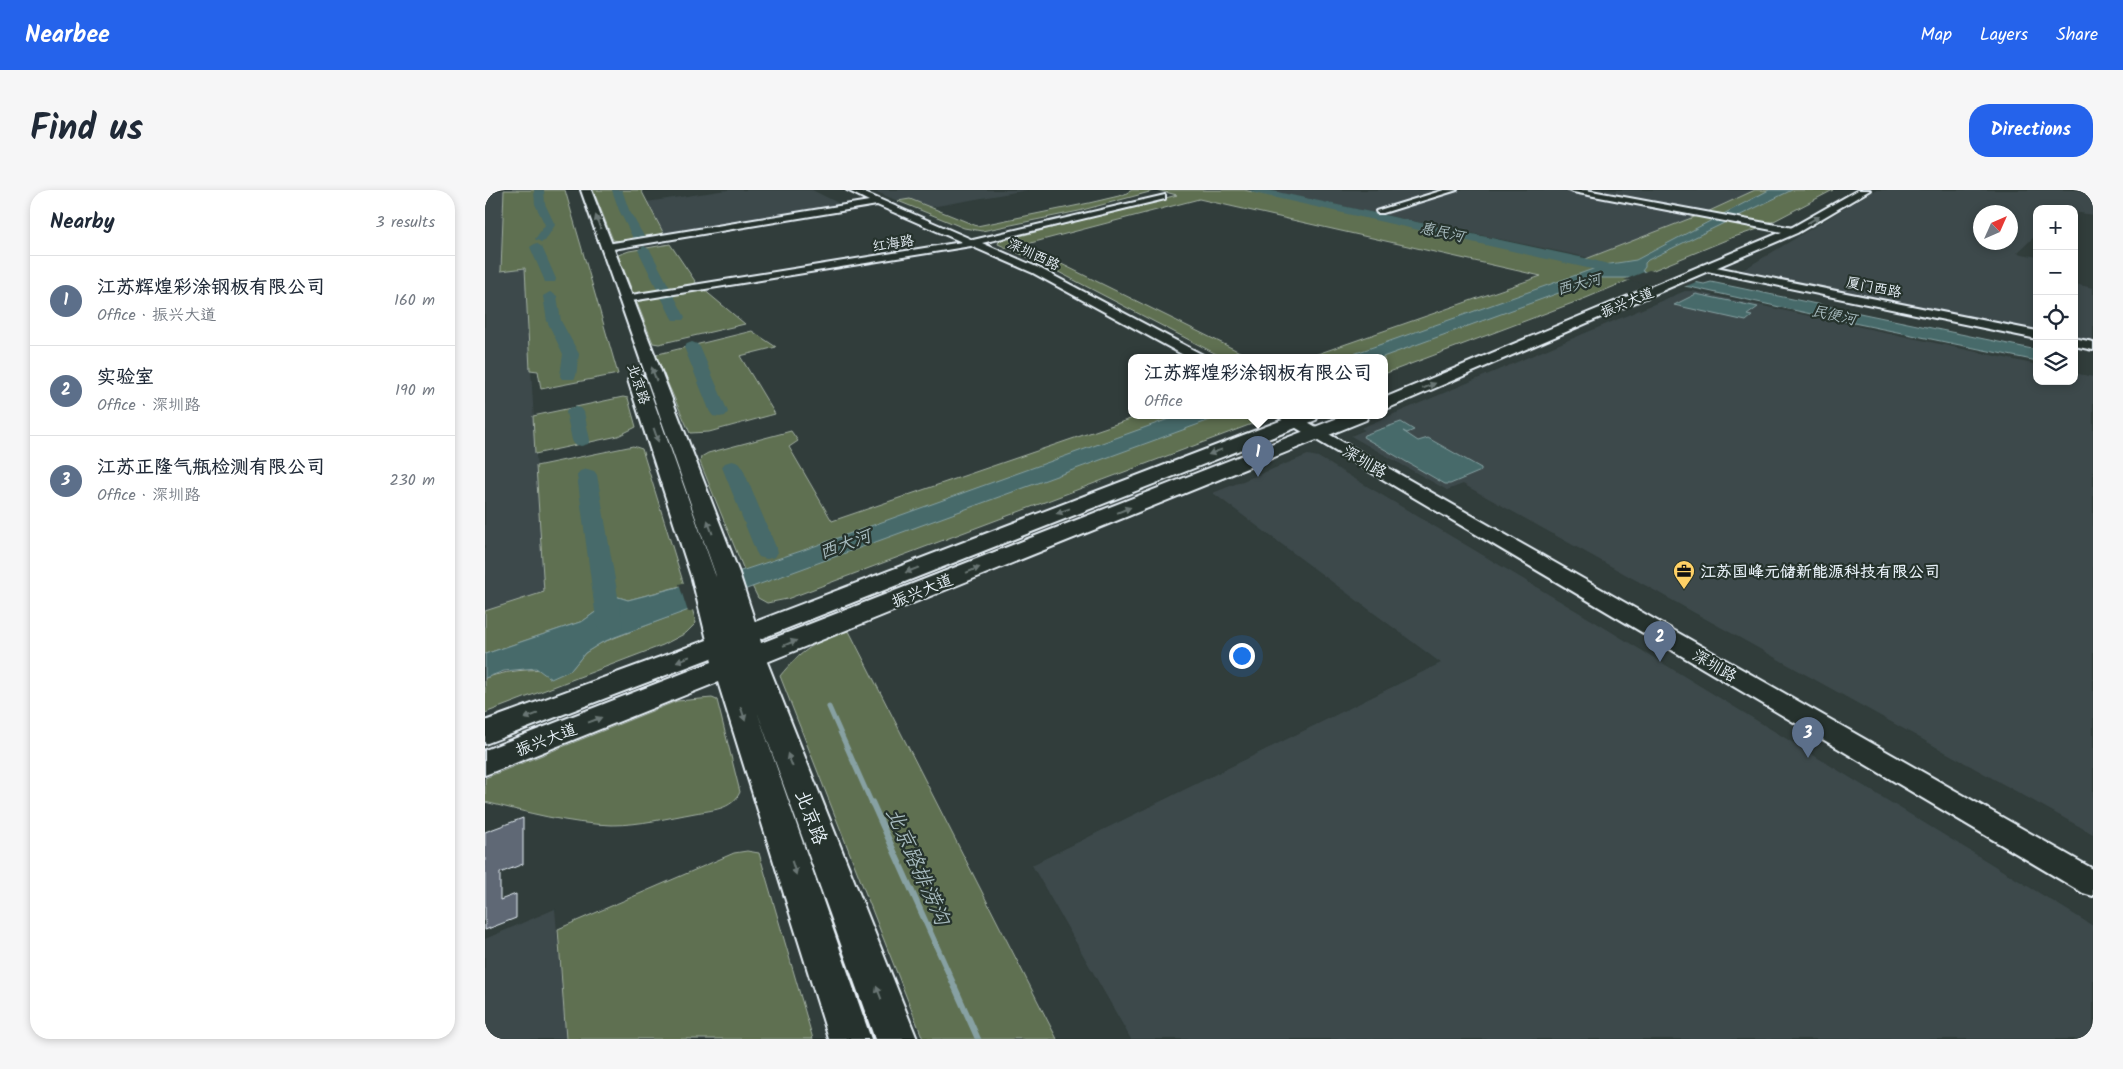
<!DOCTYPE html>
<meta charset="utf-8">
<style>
body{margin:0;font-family:Kalam,"LXGW WenKai TC",sans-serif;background:#f6f6f7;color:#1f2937}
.controls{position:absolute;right:15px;top:15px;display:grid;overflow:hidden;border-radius:10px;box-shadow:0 2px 8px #0003}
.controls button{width:45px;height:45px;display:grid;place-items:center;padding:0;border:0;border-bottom:1px solid #e0e1e3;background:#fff;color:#1f2937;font:25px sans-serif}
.compass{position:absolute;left:1488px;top:15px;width:45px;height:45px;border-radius:50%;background:#fff;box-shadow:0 2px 8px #0003;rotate:45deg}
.you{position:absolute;left:756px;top:465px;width:18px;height:18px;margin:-12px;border:4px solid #fff;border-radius:50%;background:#1a73e8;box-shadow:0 0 0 8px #1a73e833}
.badge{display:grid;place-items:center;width:32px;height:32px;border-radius:50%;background:#2563eb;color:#fff;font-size:16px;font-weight:700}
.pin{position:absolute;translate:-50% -41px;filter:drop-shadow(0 1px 2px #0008)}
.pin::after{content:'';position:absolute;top:26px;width:18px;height:15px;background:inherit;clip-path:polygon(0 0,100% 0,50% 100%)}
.popup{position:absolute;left:643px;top:164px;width:260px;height:65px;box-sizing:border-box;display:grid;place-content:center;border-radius:10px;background:#fff;filter:drop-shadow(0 1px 4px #0005);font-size:16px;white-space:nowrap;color:#747a83}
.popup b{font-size:19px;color:#1f2937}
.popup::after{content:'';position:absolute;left:50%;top:100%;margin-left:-10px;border:10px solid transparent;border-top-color:#fff}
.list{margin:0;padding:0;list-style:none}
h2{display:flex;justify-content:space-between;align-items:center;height:65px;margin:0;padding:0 20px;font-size:21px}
h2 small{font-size:16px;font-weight:400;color:#747a83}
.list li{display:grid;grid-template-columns:32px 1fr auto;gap:15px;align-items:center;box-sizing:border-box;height:90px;padding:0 20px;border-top:1px solid #e0e1e3}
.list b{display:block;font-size:19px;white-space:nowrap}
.list p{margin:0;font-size:16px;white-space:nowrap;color:#747a83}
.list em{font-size:16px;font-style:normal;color:#747a83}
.icon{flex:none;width:28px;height:28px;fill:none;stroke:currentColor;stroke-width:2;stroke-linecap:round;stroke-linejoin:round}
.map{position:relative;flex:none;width:1608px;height:849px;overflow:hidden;border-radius:20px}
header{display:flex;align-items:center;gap:30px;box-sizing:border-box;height:70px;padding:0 25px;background:#2563eb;color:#fff}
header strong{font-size:24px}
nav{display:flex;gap:28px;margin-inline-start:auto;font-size:18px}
.intro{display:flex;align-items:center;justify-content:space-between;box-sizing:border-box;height:120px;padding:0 30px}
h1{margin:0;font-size:35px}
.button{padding:12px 22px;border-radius:20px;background:#2563eb;color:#fff;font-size:18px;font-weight:700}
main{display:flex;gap:30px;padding:0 30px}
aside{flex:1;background:#fff;border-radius:20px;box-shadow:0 2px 8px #0003}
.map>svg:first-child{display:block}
</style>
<header>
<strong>Nearbee</strong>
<nav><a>Map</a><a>Layers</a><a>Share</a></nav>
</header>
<div class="intro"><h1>Find us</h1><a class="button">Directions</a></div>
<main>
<aside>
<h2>Nearby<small>3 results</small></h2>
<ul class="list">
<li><span class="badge" style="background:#5c6f8a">1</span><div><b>江苏辉煌彩涂钢板有限公司</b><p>Office · 振兴大道</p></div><em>160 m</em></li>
<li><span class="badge" style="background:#5c6f8a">2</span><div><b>实验室</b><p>Office · 深圳路</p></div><em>190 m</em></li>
<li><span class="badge" style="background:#5c6f8a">3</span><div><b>江苏正隆气瓶检测有限公司</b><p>Office · 深圳路</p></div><em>230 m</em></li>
</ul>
</aside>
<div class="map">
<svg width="1608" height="849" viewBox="0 0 1608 849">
<rect width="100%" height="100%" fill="#313d3b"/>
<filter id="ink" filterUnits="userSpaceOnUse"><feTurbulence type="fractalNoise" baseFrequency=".02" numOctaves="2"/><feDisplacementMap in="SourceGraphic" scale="10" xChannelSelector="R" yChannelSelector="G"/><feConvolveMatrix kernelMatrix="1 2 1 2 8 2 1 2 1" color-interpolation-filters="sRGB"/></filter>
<g filter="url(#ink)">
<path fill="#3e4a4c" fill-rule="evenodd" d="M19 0 16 81 40 78 59 402 0 421V1Z
M242 0H327L365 19 180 46 162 12Z
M387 0H542L446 17 425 9 413 11Z
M780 0H1270L1115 70Z
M1390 0H1608V25L1589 22V19H1552V44L1532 63 1552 67V140L1258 80ZM1496 22H1526V52H1496Z
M1589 94 1608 98V152L1589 148Z
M1200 101H1208L1552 175V191H1589V183L1608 187V644L978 294 962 300 866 246 880 240 876 238Z
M823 265 833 267 1115 435 1608 736V849H646L547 675 956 473 728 303Z
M70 719 81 849H0V749Z"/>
<path fill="#5e6f51" stroke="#a3b0a4" d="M19 0H80L133 184 56 199 53 181 45 180 40 78 16 81Z
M108 0H156L180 46 141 52 128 50Z
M647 0H759L1093 72 1214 25 1276 38 1246 48 1101 108 899 184V168H821L1056 86 714 9 538 55 767 168H739L560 75 513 54 514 51 520 50 692 5 672 0 594 21 497 41 479 38 413 11 425 9 492 36 604 13 638 5Z
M1270 0H1348L1287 32H1276L1220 23Z
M185 54 212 94 260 134 174 154 168 153 133 65 144 61Z
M267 141 291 157 255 166 290 224 224 242 205 243 171 167 173 164Z
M138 207 143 208 151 237 133 246 50 264 48 226Z
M654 226H788L302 409 282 413 273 408 259 380 215 272 216 267 223 263 306 241 313 251 304 257 347 331Z
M148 256 157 259 199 395 143 410 121 403 114 405 116 418 98 431 0 464V421L59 402 51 276Z
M207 418 211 433 201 443 178 455 0 523V488C29 478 56 479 86 480L100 463 116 453Z
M364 441 572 849H438L295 486C314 462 335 448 364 441Z
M227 508 232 510 255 602C247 620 227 620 210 623 183 628 155 635 127 635 84 634 41 622 0 612V588L192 511Z
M262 661 274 663 328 849H81L73 739 249 663Z"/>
<path fill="#466b6a" stroke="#87a1a3" d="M1284 0H1307L1163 70 1160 73V77L1157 81 1219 94 1226 92 1552 160V171L1335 126 1205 97 1143 88H1115L895 168H857L1111 78 1104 73 1119 75 1151 70Z
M1211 104 1273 117 1262 125 1267 126 1261 131 1189 115Z
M692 226H736L130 447 116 453 100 463 86 480 66 489 51 478 19 481 0 488V464L98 431 116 418 113 404 120 403 143 410 259 380 316 361Z
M916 232 929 240 922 243 918 241 933 251 943 248 996 278V281L965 294H960L878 247 879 245Z"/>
<path fill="#313d3b" d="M1164 80 1214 91 1196 98 1139 90Z
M252 379 261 401 203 422 194 394Z"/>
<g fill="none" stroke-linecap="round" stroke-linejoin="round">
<path stroke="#87a1a3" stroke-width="5" d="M344 517 387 614"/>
<path stroke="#87a1a3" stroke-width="6" d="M387 612 493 849"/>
<path fill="#466b6a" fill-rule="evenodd" d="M49 0H59L60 14 70 35 60 51 56 52 50 49 60 35 50 14Z
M127 0H137L144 20 160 48 158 50H150L148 48 134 20Z
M764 0H783L1104 69 1142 79 1144 82 1138 86 769 3Z
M51 53 57 57 71 89 70 92H60L59 89 45 57Z
M159 56 165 60 200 127 198 130H188L186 127 153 60Z
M65 102 72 106 76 131 94 164 91 186 89 189H77L75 186 78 164 62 131 58 106Z
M207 152 212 154 215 157 243 222 240 226 234 227 228 226 225 222 199 157 202 154Z
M90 217 96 218 99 222 105 250 103 254 96 256 89 254 87 250 81 222 84 218Z
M247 271 254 273 257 277 293 362 290 367 282 369 274 367 271 362 237 277 240 273Z
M102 279 109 281 112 285 138 436 134 441 125 444 116 441 112 436 92 285 95 281Z"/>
</g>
<path fill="#5e6774" stroke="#e8f1f8" d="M38 628V674L15 683V710L31 704V728L0 740V642Z"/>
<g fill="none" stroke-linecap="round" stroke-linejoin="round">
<g stroke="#e8f1f8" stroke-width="4">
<path id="minor" d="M362 0H373L488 50 680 5V9L497 53 556 79 718 165 720 168H704L548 83 486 56 140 112 134 109 140 106 477 52 392 15 122 60 117 57 122 54 384 11Z
M959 0H972L898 23H892L891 21Z
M1084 0H1101L1308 38 1313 41 1308 44 1088 2Z
M1221 75 1552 141V149L1217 80 1216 78Z
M1589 148 1608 152V160L1589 156Z
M793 226H812L1608 679V706L1598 703 796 229Z"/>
</g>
<g stroke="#e8f1f8" stroke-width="4">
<path id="major" d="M96 0H106L254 383 270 432 808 226H833L831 230 275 449 276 453 858 226H883L881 230 282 472 432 849H390L272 521 386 849H344L233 492 0 585V560L227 472 226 468 0 554V531L222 450 207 389 143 190 146 186 152 185 158 186 161 190 231 387 230 383Z
M1373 0H1385L1312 43 899 220V208L1304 39Z"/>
</g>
<use href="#minor" fill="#26332d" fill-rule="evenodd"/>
<use href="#major" fill="#26332d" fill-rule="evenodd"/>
</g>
<defs><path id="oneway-solid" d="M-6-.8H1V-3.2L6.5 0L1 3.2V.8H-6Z" transform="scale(1.25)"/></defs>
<g fill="#6a7674">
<use href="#oneway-solid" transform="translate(1328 30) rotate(-29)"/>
<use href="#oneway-solid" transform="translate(113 32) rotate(-110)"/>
<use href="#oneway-solid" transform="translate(169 184) rotate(-110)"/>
<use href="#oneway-solid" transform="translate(944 196) rotate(-23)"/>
<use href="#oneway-solid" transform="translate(171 245) rotate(71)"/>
<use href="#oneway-solid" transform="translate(730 262) rotate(159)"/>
<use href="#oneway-solid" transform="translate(639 320) rotate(-22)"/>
<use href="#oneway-solid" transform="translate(578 321) rotate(159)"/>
<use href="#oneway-solid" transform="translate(225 337) rotate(-110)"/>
<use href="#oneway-solid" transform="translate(427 380) rotate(159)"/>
<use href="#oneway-solid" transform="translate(488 380) rotate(-22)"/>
<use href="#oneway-solid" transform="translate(305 453) rotate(-22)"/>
<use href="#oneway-solid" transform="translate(198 469) rotate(159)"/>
<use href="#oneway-solid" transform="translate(258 524) rotate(72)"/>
<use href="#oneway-solid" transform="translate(46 526) rotate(159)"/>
<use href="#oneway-solid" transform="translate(110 530) rotate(-21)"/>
<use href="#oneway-solid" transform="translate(305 570) rotate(-111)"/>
<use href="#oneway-solid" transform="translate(309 678) rotate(72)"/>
<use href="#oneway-solid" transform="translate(394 803) rotate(-111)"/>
</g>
</g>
<defs>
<g id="office-pin" transform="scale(1.125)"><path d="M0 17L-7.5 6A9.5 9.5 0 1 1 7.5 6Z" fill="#ffd166" stroke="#26332d"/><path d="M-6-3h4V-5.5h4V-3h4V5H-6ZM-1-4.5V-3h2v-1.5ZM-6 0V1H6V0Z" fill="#111"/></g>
</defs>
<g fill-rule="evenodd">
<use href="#office-pin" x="1199" y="381"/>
</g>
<g text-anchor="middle" stroke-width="4.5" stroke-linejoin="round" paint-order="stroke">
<g font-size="14" fill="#e8f1f8" stroke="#26332d">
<text transform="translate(408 53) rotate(-9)" y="5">红海路</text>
<text transform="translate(549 64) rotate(25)" y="5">深圳西路</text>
<text transform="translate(1389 97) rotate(11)" y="5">厦门西路</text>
<text transform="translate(1142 112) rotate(-23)" y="5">振兴大道</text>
<text transform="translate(154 194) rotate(71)" y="5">北京路</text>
</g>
<g font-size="15" font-style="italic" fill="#a7bbbf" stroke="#26332d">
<text transform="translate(957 42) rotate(12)" y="5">惠民河</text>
<text transform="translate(1094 94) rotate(-15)" y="5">西大河</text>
<text transform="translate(1349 125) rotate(12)" y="5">民便河</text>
</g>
<g font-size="16" fill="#e8f1f8" stroke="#26332d">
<text transform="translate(880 271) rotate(30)" y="6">深圳路</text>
<text transform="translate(437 400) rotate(-22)" y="6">振兴大道</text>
<text transform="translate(1230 475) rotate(30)" y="6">深圳路</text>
<text transform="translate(61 549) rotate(-21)" y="6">振兴大道</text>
</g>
<g font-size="16" font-weight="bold" fill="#e8f1f8" stroke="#26332d" text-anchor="start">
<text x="1215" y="387">江苏国峰元储新能源科技有限公司</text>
</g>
<g font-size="18" font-style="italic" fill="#a7bbbf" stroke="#26332d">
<text transform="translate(360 354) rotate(-20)" y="6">西大河</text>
</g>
<g font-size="19" fill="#e8f1f8" stroke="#26332d">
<text transform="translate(327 627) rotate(69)" y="7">北京路</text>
</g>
<g font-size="21" font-style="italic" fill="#a7bbbf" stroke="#26332d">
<text transform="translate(433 676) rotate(66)" y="7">北京路排涝沟</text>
</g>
</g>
</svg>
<div class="controls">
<button>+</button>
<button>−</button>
<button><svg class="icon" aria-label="locate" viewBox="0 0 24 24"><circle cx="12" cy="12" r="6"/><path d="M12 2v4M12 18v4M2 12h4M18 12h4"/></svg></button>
<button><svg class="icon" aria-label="layers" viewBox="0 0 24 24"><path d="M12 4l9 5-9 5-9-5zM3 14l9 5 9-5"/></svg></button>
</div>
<svg class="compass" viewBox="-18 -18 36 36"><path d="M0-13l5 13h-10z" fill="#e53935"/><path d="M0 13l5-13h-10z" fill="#747a83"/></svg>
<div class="you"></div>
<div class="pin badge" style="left:773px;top:287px;background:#5c6f8a">1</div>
<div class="popup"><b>江苏辉煌彩涂钢板有限公司</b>Office</div>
<div class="pin badge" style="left:1175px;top:472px;background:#5c6f8a">2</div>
<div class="pin badge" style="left:1323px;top:568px;background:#5c6f8a">3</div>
</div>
</main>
